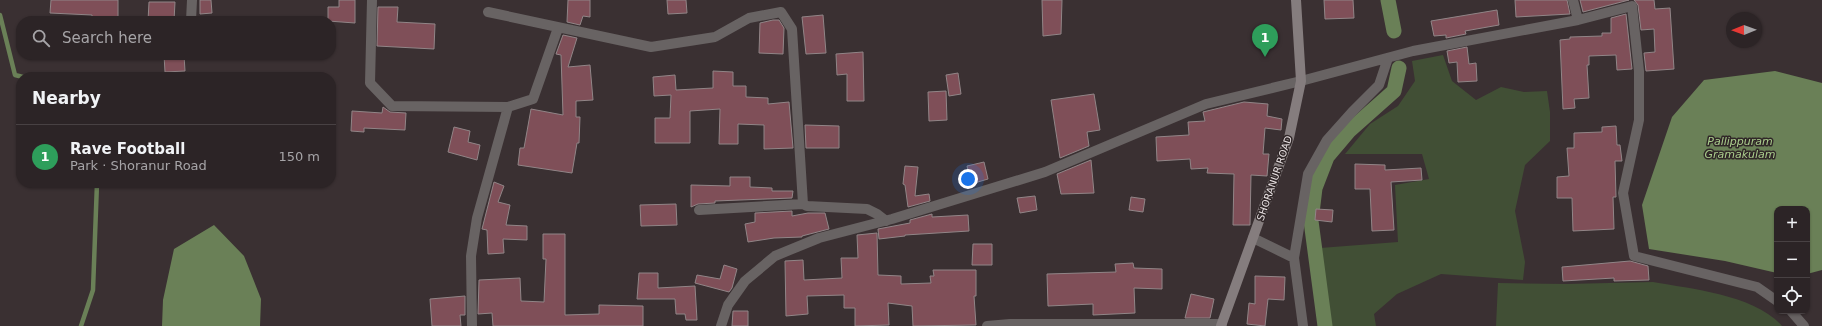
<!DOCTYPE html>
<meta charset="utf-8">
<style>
body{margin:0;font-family:"DejaVu Sans",sans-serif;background:#342c2e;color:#f1f3f6}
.controls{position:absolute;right:12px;bottom:12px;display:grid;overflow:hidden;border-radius:8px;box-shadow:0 1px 3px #0004}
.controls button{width:36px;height:36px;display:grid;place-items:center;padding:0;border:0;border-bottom:1px solid #484143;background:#2c2426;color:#f1f3f6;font:20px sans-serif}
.compass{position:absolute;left:1726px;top:12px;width:36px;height:36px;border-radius:50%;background:#2c2426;box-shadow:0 1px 3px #0004;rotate:269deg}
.you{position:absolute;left:968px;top:179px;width:14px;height:14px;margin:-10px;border:3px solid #fff;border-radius:50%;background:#1a73e8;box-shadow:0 0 0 6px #1a73e833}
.badge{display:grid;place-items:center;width:26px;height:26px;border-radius:50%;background:#95b2f1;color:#fff;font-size:13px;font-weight:700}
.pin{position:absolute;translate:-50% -33px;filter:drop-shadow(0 1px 2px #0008)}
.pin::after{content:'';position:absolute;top:21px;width:14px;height:12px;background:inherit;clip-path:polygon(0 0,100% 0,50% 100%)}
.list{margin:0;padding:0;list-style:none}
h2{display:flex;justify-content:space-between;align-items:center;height:52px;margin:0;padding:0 16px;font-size:17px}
h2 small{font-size:13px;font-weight:400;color:#a6a4a7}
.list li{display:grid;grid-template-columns:26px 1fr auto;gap:12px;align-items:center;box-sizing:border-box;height:64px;padding:0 16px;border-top:1px solid #484143}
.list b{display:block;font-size:15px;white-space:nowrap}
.list p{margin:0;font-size:13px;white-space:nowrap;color:#a6a4a7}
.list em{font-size:13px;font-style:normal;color:#a6a4a7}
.icon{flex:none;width:22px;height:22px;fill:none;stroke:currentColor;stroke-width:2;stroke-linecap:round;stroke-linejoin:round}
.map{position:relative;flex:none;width:1822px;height:326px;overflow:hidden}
.search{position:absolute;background:#2c2426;box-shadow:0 1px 3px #0004;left:16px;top:16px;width:320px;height:44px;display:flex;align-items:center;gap:10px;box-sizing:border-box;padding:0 14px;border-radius:16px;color:#a6a4a7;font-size:15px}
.panel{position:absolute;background:#2c2426;box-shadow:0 1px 3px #0004;left:16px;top:72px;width:320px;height:116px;border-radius:16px}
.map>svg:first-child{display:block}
</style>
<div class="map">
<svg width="1822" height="326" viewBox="0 0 1822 326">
<rect width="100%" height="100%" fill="#3a3032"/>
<path fill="#414f35" d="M1443 55 1452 81 1476 100 1501 87 1524 92 1547 91 1550 112V141L1525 165 1515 211 1525 262 1523 280 1441 274 1397 294 1374 314 1376 326H1332L1320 248 1398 242 1395 185 1429 179 1422 154H1345L1370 124 1398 106 1415 81 1412 61Z
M1653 282C1692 289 1755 295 1782 326H1496L1498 283 1567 284Z"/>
<path fill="#6a8057" d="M1775 71 1822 83V270L1807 274V209H1777V273L1725 261 1649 249 1642 205 1672 117 1704 80Z
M214 225 244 256 261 299 260 326H162L163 300 174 249Z"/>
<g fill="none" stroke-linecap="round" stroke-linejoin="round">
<path stroke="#6a8057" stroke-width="4.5" d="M0 15 15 75 23 77
M81 326 93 290 97 183"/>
<path stroke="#6a8057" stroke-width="15" d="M1388 0 1394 31
M1325 326 1311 221 1315 188 1327 157 1349 131 1394 91 1399 68"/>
</g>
<path fill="#7f4f58" stroke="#918587" d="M51 0H118V21H92V15L50 13Z
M200 0H211L212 13 200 14Z
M339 0H355V23L328 21V7H339Z
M568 0H590V17L583 16 580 25 567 22Z
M667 0H686L687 13 668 14Z
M1042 0H1062L1061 34 1043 36Z
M1324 0H1353L1354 18 1325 19Z
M1515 0H1567L1570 14 1516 17Z
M1580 0H1629L1583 12Z
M1634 0H1654L1655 9 1670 8 1674 69 1646 71 1644 53 1655 52 1654 29 1641 30 1638 5Z
M149 2H175L174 21H148Z
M378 7H398L397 22 435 24 434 49 377 46Z
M1497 10 1499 25 1465 31 1466 34 1446 38V35L1434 36 1431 21Z
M1626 14 1632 69 1617 70 1616 55 1589 56V65H1587L1589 98 1574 99 1575 108 1563 109 1560 40 1570 39V37L1602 36V33H1611V18Z
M823 15 826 53 806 54 802 17Z
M773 20H779L784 28 783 54 759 53 760 23Z
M563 35 577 38 568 67 590 65 593 100 576 101V117H580L579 143H577L572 173 518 165 520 148H524L531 109 563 115 561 55 556 54Z
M1467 47 1469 64 1476 63 1477 81 1458 82 1457 62 1449 63 1447 51Z
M863 52 864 101H847V74L837 75 836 54Z
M164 55H184L185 71 165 72Z
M713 71 733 72V86H746V97L768 98V104L789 102 793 148 764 149V125L738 124V144H719L720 109 690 111V143H655V118H670L671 95 654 96 653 77 675 75 676 90 713 88Z
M958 73 961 94 949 96 946 75Z
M946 91 947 120 929 121 928 92Z
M1094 94 1100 130 1087 132 1089 146 1060 158 1051 100Z
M1244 102 1268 104 1267 116 1282 119 1281 130 1265 128 1263 154H1269L1267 176 1251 175 1250 225H1233L1234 174 1207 173 1208 168 1191 169 1190 159 1157 161 1156 137 1189 135 1188 122 1205 121 1203 112Z
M383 107 390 112 406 113 405 130 364 128V132L351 131 352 111 382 113Z
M805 125 839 126V148H806Z
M1616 126 1617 145H1620L1622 161H1615L1616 197H1613L1614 229 1573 231 1572 198H1557V177L1569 176 1567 148H1574V133L1602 132V127Z
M454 127 470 131 468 142 480 145 477 160 448 152Z
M1091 160 1094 193 1061 194 1057 174Z
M984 162 988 179 971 184 967 166Z
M1355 164 1385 165V170L1421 168 1422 180 1391 182 1394 230 1372 231 1370 189H1355Z
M905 166 918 167 915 196 929 194 930 201 908 207 905 185 903 184Z
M730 177H750V187L772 188V191H793L792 198 715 201V203L698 204 691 207V185L730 186Z
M494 182 504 186 498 202 510 205 506 225 527 226V240L503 239 504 253 488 254 487 230 482 229Z
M1035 196 1037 210 1020 213 1017 198Z
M1131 197 1145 199 1143 212 1129 210Z
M676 204 677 225 641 226 640 205Z
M1316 209 1333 210 1332 222 1315 220Z
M792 211V216L808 213H825L829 229 802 236V237L774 238 748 242 745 224 755 222V213Z
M932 214V217L968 215 969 231 905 235V236L879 239 878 229 910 223V220Z
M877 233 878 275 901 276V284L931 283 930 276H934L933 270H976V296H974L976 325 913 326 912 306 888 303 889 325 855 326V308H844V295L807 296 808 314 786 316 785 261 803 260 804 280 842 278 841 258H858L857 235Z
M543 234H565V315L599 314V305L643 306V326H493L492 313 478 314 479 280 520 278 521 301 544 302 546 259H543Z
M973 244H992V265H972Z
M1630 261 1648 266 1649 280 1614 281V278L1563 281 1562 267Z
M1133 263 1134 268 1162 269V289L1134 288 1135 313 1093 315V304L1048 306 1047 274 1116 272 1115 264Z
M724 265 737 269 732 288 729 292 695 283 697 275 720 279Z
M639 273H658V288L695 286 697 320H686L685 314H676L675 299H637Z
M1255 276 1285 277 1284 300 1268 299 1265 326 1247 324 1249 303 1255 304Z
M1191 294 1214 299 1210 318H1185Z
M465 296V315H460L461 326H432L430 299Z
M733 311H748V326H732Z"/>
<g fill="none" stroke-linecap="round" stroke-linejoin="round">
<path stroke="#686363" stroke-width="10" d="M372 0 370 83 392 106 508 107 533 99 558 28
M1573 0 1578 20
M488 12 651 47 715 37 749 18 781 12 792 29 803 204 807 206 867 209 877 214 886 221
M191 21 192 0
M1301 81 1413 51 1578 20 1632 6 1639 71V120L1623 193 1634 256 1757 287 1777 301
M699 210 803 204
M1253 238 1294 258
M1791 311 1804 326
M472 326 471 256 477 218 508 107
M987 326 1010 324H1222
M1303 326 1294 258 1308 174 1327 140 1352 112 1379 85 1388 58"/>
<path stroke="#686363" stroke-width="10" d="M721 326 728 305 745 281 775 256 819 238 892 219 1045 172 1206 104 1301 81"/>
<path stroke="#857d7e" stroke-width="10" d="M1221 326 1289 138 1301 81 1296 0"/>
</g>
<g text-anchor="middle" stroke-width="3" stroke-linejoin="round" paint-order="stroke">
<g font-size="10" fill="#eae3e4" stroke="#302728">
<text transform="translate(1274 178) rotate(-71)" y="4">SHORANUR ROAD</text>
</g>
<g font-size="11" font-style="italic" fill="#abce8d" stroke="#302728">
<text x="1740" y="145">Pallippuram<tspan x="1740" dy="13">Gramakulam</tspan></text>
</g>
</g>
</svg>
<div class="controls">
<button>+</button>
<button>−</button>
<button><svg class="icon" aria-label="locate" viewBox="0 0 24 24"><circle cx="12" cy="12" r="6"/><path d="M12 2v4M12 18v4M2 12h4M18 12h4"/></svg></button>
</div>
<svg class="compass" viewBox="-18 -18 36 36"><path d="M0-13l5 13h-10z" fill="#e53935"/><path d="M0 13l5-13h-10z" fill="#a6a4a7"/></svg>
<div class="you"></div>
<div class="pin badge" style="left:1265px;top:57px;background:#2e9e5b">1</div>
<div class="search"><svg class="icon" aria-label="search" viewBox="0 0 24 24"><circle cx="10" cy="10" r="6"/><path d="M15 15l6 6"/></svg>Search here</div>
<section class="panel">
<h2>Nearby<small></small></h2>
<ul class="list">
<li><span class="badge" style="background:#2e9e5b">1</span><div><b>Rave Football</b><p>Park · Shoranur Road</p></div><em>150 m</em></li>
</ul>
</section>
</div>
